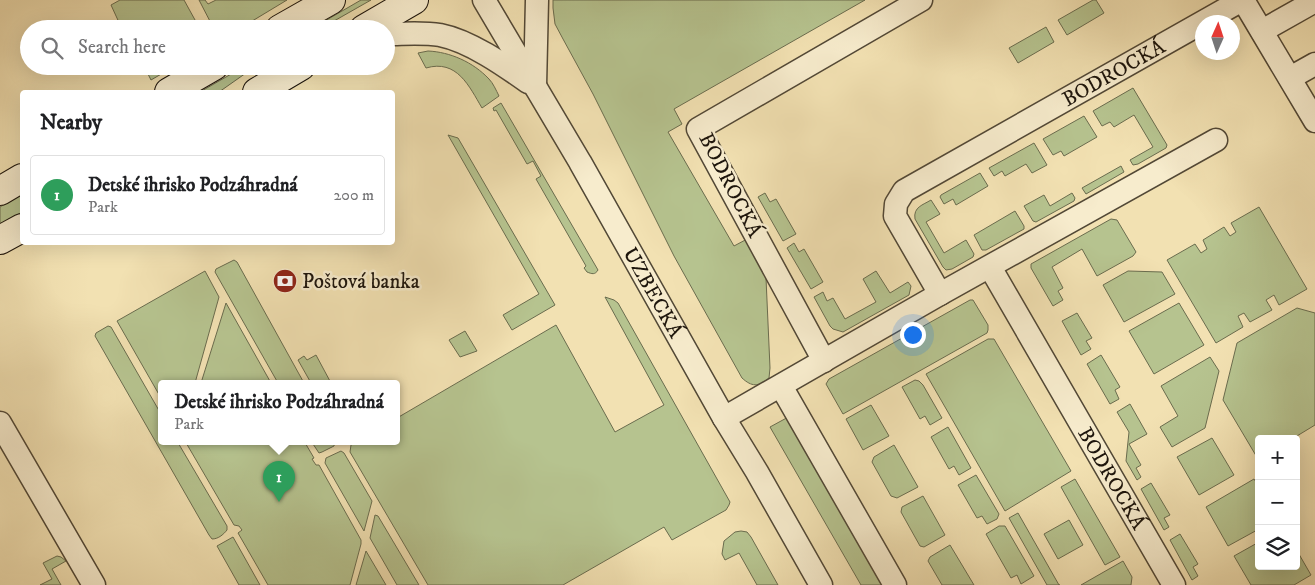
<!DOCTYPE html>
<meta charset="utf-8">
<style>
body{margin:0;font-family:"IM FELL DW Pica",serif;background:#f6f6f6;color:#202124}
.controls{position:absolute;right:15px;bottom:15px;display:grid;overflow:hidden;border-radius:5px;box-shadow:0 5px 20px #0002}
.controls button{width:45px;height:45px;display:grid;place-items:center;padding:0;border:0;border-bottom:1px solid #e0e0e0;background:#fff;color:#202124;font:25px sans-serif}
.compass{position:absolute;left:1195px;top:15px;width:45px;height:45px;border-radius:50%;background:#fff;box-shadow:0 5px 20px #0002;rotate:3deg}
.you{position:absolute;left:912px;top:334px;width:18px;height:18px;margin:-12px;border:4px solid #fff;border-radius:50%;background:#1a73e8;box-shadow:0 0 0 8px #1a73e833}
.badge{display:grid;place-items:center;width:32px;height:32px;border-radius:50%;background:#b45309;color:#fff;font-size:16px;font-weight:700}
.pin{position:absolute;translate:-50% -41px;filter:drop-shadow(0 1px 2px #0008)}
.pin::after{content:'';position:absolute;top:26px;width:18px;height:15px;background:inherit;clip-path:polygon(0 0,100% 0,50% 100%)}
.popup{position:absolute;left:158px;top:380px;width:242px;height:65px;box-sizing:border-box;display:grid;place-content:center;border-radius:5px;background:#fff;filter:drop-shadow(0 1px 4px #0005);font-size:16px;white-space:nowrap;color:#757577}
.popup b{font-size:19px;color:#202124}
.popup::after{content:'';position:absolute;left:50%;top:100%;margin-left:-10px;border:10px solid transparent;border-top-color:#fff}
.list{margin:0;padding:0;list-style:none}
h2{display:flex;justify-content:space-between;align-items:center;height:65px;margin:0;padding:0 20px;font-size:21px}
h2 small{font-size:16px;font-weight:400;color:#757577}
.list li{display:grid;grid-template-columns:32px 1fr auto;gap:15px;align-items:center;box-sizing:border-box;height:80px;margin:0 10px 10px;padding:0 10px;border:1px solid #e0e0e0;border-radius:5px}
.list b{display:block;font-size:19px;white-space:nowrap}
.list p{margin:0;font-size:16px;white-space:nowrap;color:#757577}
.list em{font-size:16px;font-style:normal;color:#757577}
.icon{flex:none;width:28px;height:28px;fill:none;stroke:currentColor;stroke-width:2;stroke-linecap:round;stroke-linejoin:round}
.map{position:relative;flex:none;width:1315px;height:585px;overflow:hidden}
.search{position:absolute;background:#fff;box-shadow:0 5px 20px #0002;left:20px;top:20px;width:375px;height:55px;display:flex;align-items:center;gap:12px;box-sizing:border-box;padding:0 18px;border-radius:28px;color:#757577;font-size:19px}
.panel{position:absolute;background:#fff;box-shadow:0 5px 20px #0002;left:20px;top:90px;width:375px;height:155px;border-radius:5px}
.map>svg:first-child{display:block}
</style>
<div class="map">
<svg width="1315" height="585" viewBox="0 0 1315 585">
<rect width="100%" height="100%" fill="#f2e1b2"/>
<filter id="stains"><feTurbulence type="fractalNoise" baseFrequency=".004" numOctaves="4"/><feColorMatrix values="0 0 0 0 .2 0 0 0 0 .09 0 0 0 0 .02 0 0 0 .5 -.17"/></filter>
<radialGradient id="worn" r=".72"><stop offset=".6" stop-color="#630" stop-opacity="0"/><stop offset="1" stop-color="#630" stop-opacity=".3"/></radialGradient>
<path fill="#b6c38f" stroke="#6a6c4e" d="M120 0H184L200 29H122L111 5Z
M199 0H205L208 4 216 0H287L239 29H214Z
M361 0H371L320 29H311Z
M553 0H865L674 109 682 124 668 132 734 246 749 238 763 266 766 278 770 368 769 378C758 387 752 387 742 378L674 256 593 94 563 39 555 24 553 8Z
M1093 0H1096L1104 13 1067 35 1058 20Z
M1046 27 1054 42 1018 63 1009 48Z
M428 51C450 52 473 62 489 79 493 83 496 90 499 96L482 108C469 86 457 59 426 68L418 53Z
M144 66H175L151 80Z
M245 66H256L219 92H200Z
M1133 88 1167 145 1166 148 1138 164 1133 165 1130 160 1153 147 1134 115 1114 127 1110 122 1102 126 1093 111Z
M501 103 598 270C595 275 592 274 587 272L584 268 586 266 536 179 541 176 533 161 527 164 496 110 494 111 493 108Z
M1084 116 1097 137 1064 156 1061 151 1053 155 1043 139Z
M448 135 458 138 555 305 512 330 503 315 539 294Z
M1034 143 1047 165 1032 173 1026 164 1005 176 1002 171 994 176 989 168Z
M1121 166 1124 172 1086 194 1082 188Z
M980 173 988 186 956 205 953 199 944 204 940 197 941 195Z
M765 193 770 202 776 199 796 234 783 241 758 197Z
M1072 193 1075 198 1074 201 1036 222 1033 221 1024 206 1044 195 1050 206Z
M22 194V212L0 225V207Z
M931 200 940 214 926 222 944 253 966 240 974 254 973 257 952 269 946 270 943 267 915 219C913 207 923 205 931 200Z
M1259 207 1307 289 1279 305 1274 295 1266 300 1272 310 1250 322 1244 313 1238 316 1243 327 1216 343 1167 260 1195 244 1201 253 1207 249 1203 240 1224 227 1230 236 1236 232 1231 223Z
M1015 211 1024 226V229L986 250H982L974 235Z
M1111 219 1117 220 1136 252 1133 256 1097 276 1082 249 1052 267 1063 288 1058 291 1063 300 1053 306 1031 268V264Z
M794 243 799 252 804 249 823 282 811 289 787 248Z
M234 260 237 262 304 383H278L215 272 216 269Z
M205 271 219 297 195 383H162L161 398 117 321Z
M876 271 890 293 908 282 911 286 909 295 843 332 833 329 830 326 814 297 823 292 827 301 833 298 845 319 876 302 863 279Z
M1128 271 1162 272 1175 294 1124 322 1103 285Z
M605 297 614 300 618 303 730 502 729 505 726 510 672 540 664 527 563 585H428L350 452 351 445 357 441H396L397 418 556 325 615 432 664 405Z
M970 300H973L988 325V330L987 333 843 414 826 384 829 379Z
M226 303 271 383H201Z
M1179 303 1204 345 1154 374 1129 331Z
M1297 308 1315 313V425L1292 439H1259L1258 459 1223 400 1237 343Z
M1077 313 1092 338 1086 341 1091 349 1081 355 1062 321Z
M108 326 111 327 161 414 162 441H177L227 526V530C223 535 218 539 212 539L209 535 95 336 96 333Z
M465 331 477 351 460 357 449 340Z
M988 339H994L1071 471 1005 511 926 374Z
M316 355 331 383H311L298 360 304 356 307 360Z
M1101 355 1120 387 1115 390 1119 399 1110 404 1087 364Z
M1210 357 1219 371 1205 428 1172 447 1160 427 1178 416 1161 386Z
M915 380 919 381 923 385 942 418 930 425 925 416 920 419 902 387Z
M1130 404 1147 434 1129 444 1141 465 1136 468 1141 477 1137 480 1126 461 1129 432 1117 412Z
M871 405 889 436 863 450 846 419Z
M792 415 889 585H861L770 427Z
M948 427 971 468 959 475 954 466 949 469 931 437Z
M1212 438 1234 475 1199 495 1177 457Z
M185 441H304L314 458 312 459 316 465H319L361 540V544L350 585H268L238 533 242 530 239 526 234 525Z
M311 441H335L334 446 322 452 319 453Z
M894 445 918 487 897 498 891 496 872 462 874 457Z
M341 451 344 453 372 501 364 531 325 463 326 458Z
M976 475 999 514 997 519 987 524 982 516 977 518 958 485Z
M1075 479 1120 557 1105 565 1061 487Z
M1254 479 1259 487V529L1228 546 1206 507Z
M1151 483 1170 515 1164 518 1169 527 1164 530 1141 489Z
M923 496 945 535 924 547 920 546 901 512 902 507Z
M1018 513 1059 585H1060H1047L1009 518Z
M375 515 378 516 419 585H397L370 538Z
M1069 520 1083 545 1058 559 1044 534Z
M999 526H1005L1034 576 1021 584 1017 575 1011 578 986 534Z
M741 531 747 532 751 537 778 585H757L739 553 725 560 722 554 724 541 735 532Z
M1180 534 1198 564 1193 567 1198 576 1192 580 1170 540Z
M233 537 260 585H239L217 546Z
M1259 542V566H1296V549L1311 575 1294 585H1251L1234 556Z
M950 545 974 585H942L928 561 930 557Z
M366 551 386 585H356Z
M57 556 61 557 66 561 52 569 61 585H40L52 579 43 563Z
M1123 561 1132 577 1131 585H1081Z"/>
<g fill="none" stroke-linecap="round" stroke-linejoin="round">
<g stroke="#524836" stroke-width="25">
<g id="street">
<path id="s1" d="M484 0 580 162 724 418 757 472 821 585"/>
<path d="M1243 0 1315 121"/>
<path d="M1262 31 1315 1"/>
<path d="M386 34C404 34 422 32 440 35 470 41 504 65 528 82"/>
<path d="M1290 78 1315 64"/>
<path d="M535 86 537 0"/>
<path id="s2" d="M990 267 1174 585"/>
<path id="s3" d="M940 294 895 216 896 204 904 191 1242 0"/>
<path d="M824 361 698 129 921 0"/>
<path d="M781 386 895 585"/>
<path d="M724 418 940 294 1216 140"/>
<path d="M0 423 94 585"/>
</g>
</g>
<g stroke="#1d150c" stroke-width="30">
<path id="secondary" d="M280 29 331 0
M364 29 414 0
M169 92 214 66
M257 92 301 66
M0 191 22 178
M0 240 22 228"/>
</g>
<use href="#street" stroke="#f7eccd" stroke-width="22"/>
<use href="#secondary" stroke="#f7eccd" stroke-width="28"/>
</g>
<defs>
<g id="bank-disc" transform="scale(1.25)"><circle r="9.5" fill="#8f2418" stroke="#f7eccd"/><path d="M-6-4H6V4H-6ZM0-2.3a2.3 2.3 0 1 0 0 4.6a2.3 2.3 0 1 0 0-4.6Z" fill="#fff"/></g>
</defs>
<g fill-rule="evenodd">
<use href="#bank-disc" x="285" y="281"/>
</g>
<g text-anchor="middle" stroke-width="5" stroke-linejoin="round" paint-order="stroke">
<g font-size="21" fill="#1d150c" stroke="#f7eccd">
<text dy="7" stroke="none"><textPath href="#s3" startOffset="358">BODROCKÁ</textPath></text>
<text transform="translate(731 185) rotate(63)" y="7">BODROCKÁ</text>
<text dy="7" stroke="none"><textPath href="#s1" startOffset="338">UZBECKÁ</textPath></text>
<text dy="7" stroke="none"><textPath href="#s2" startOffset="244">BODROCKÁ</textPath></text>
</g>
<g font-size="21" fill="#1d150c" stroke="#f7eccd" text-anchor="start">
<text x="302" y="288">Poštová banka</text>
</g>
</g>
<rect width="100%" height="100%" filter="url(#stains)"/>
<rect width="100%" height="100%" fill="url(#worn)"/>
</svg>
<div class="controls">
<button>+</button>
<button>−</button>
<button><svg class="icon" aria-label="layers" viewBox="0 0 24 24"><path d="M12 4l9 5-9 5-9-5zM3 14l9 5 9-5"/></svg></button>
</div>
<svg class="compass" viewBox="-18 -18 36 36"><path d="M0-13l5 13h-10z" fill="#e53935"/><path d="M0 13l5-13h-10z" fill="#757577"/></svg>
<div class="you"></div>
<div class="pin badge" style="left:279px;top:502px;background:#2e9e5b">1</div>
<div class="popup"><b>Detské ihrisko Podzáhradná</b>Park</div>
<div class="search"><svg class="icon" aria-label="search" viewBox="0 0 24 24"><circle cx="10" cy="10" r="6"/><path d="M15 15l6 6"/></svg>Search here</div>
<section class="panel">
<h2>Nearby<small></small></h2>
<ul class="list">
<li><span class="badge" style="background:#2e9e5b">1</span><div><b>Detské ihrisko Podzáhradná</b><p>Park</p></div><em>200 m</em></li>
</ul>
</section>
</div>
